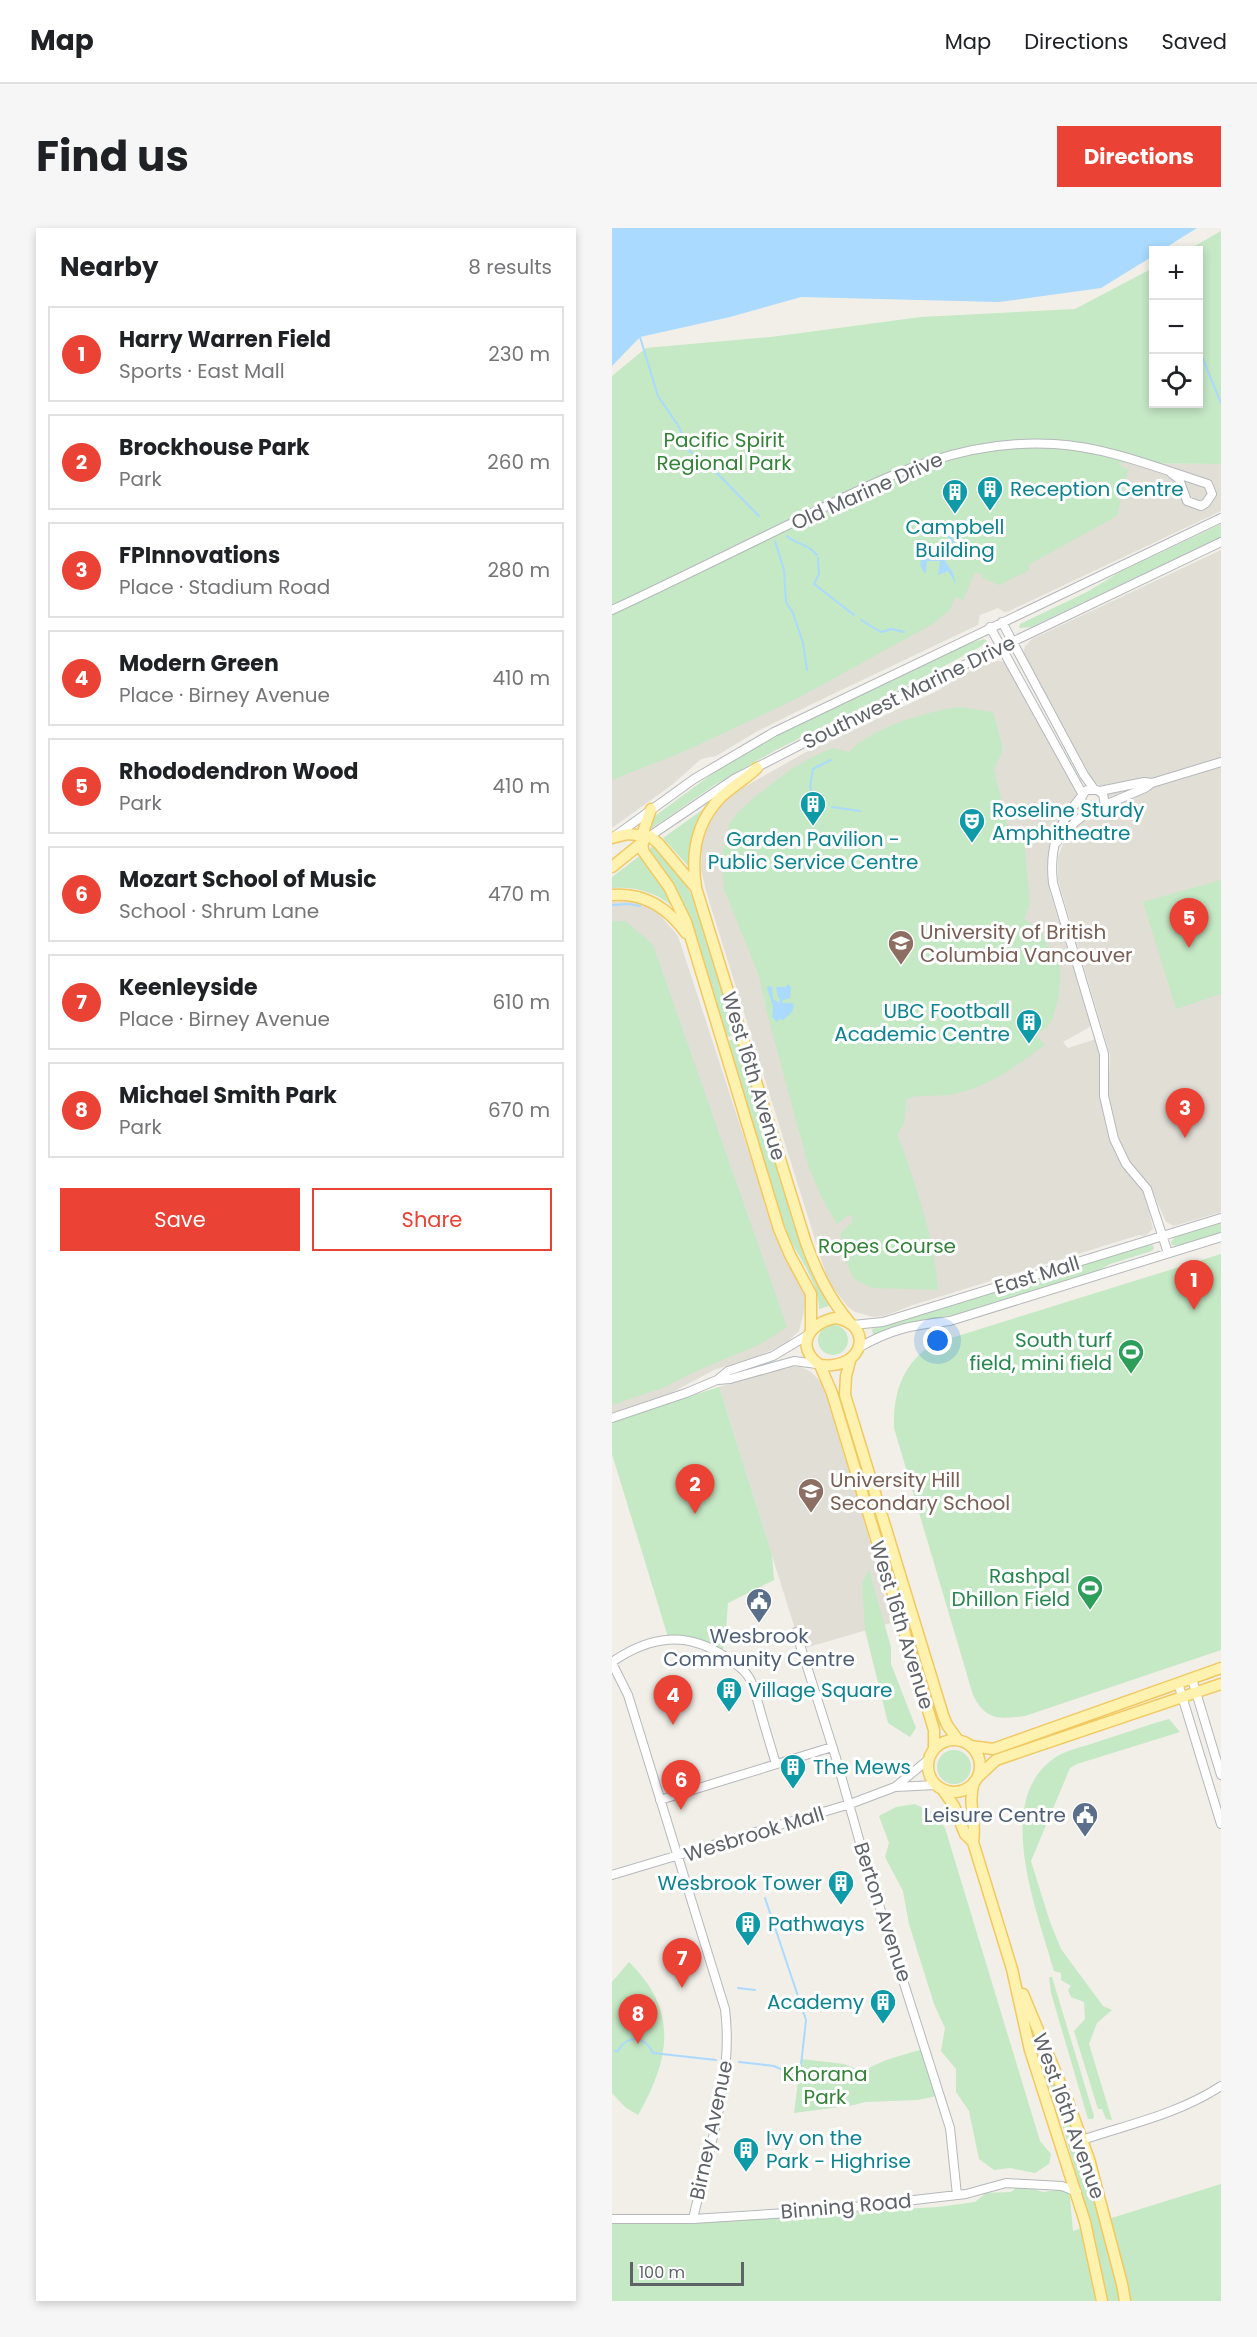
<!DOCTYPE html>
<meta charset="utf-8">
<style>
body{margin:0;font-family:Poppins,sans-serif;background:#f6f6f6;color:#202124}
.controls{position:absolute;right:18px;top:18px;display:grid;overflow:hidden;border-radius:0px;box-shadow:0 3px 9px #0003}
.controls button{width:54px;height:54px;display:grid;place-items:center;padding:0;border:0;border-bottom:2px solid #e0e0e0;background:#fff;color:#202124;font:30px sans-serif}
.scale{position:absolute;left:18px;bottom:15px;width:114px;box-sizing:border-box;padding-left:6px;border:3px solid #5f6368;border-top:0;font-size:16px;line-height:21px;white-space:nowrap;color:#5f6368;-webkit-text-stroke:4px #fff;paint-order:stroke}
.you{position:absolute;left:326px;top:1113px;width:21px;height:21px;margin:-15px;border:4px solid #fff;border-radius:50%;background:#1a73e8;box-shadow:0 0 0 9px #1a73e833}
.badge{display:grid;place-items:center;width:39px;height:39px;border-radius:50%;background:#ea4335;color:#fff;font-size:20px;font-weight:700}
.pin{position:absolute;translate:-50% -50px;filter:drop-shadow(0 2px 3px #0008)}
.pin::after{content:'';position:absolute;top:32px;width:21px;height:18px;background:inherit;clip-path:polygon(0 0,100% 0,50% 100%)}
.list{margin:0;padding:0;list-style:none}
h2{display:flex;justify-content:space-between;align-items:center;height:78px;margin:0;padding:0 24px;font-size:26px}
h2 small{font-size:20px;font-weight:400;color:#757577}
.list li{display:grid;grid-template-columns:39px 1fr auto;gap:18px;align-items:center;box-sizing:border-box;height:96px;margin:0 12px 12px;padding:0 12px;border:2px solid #e0e0e0;border-radius:0px}
.list b{display:block;font-size:22px;white-space:nowrap}
.list p{margin:0;font-size:20px;white-space:nowrap;color:#757577}
.list em{font-size:20px;font-style:normal;color:#757577}
.actions{display:flex;gap:12px;padding:18px 24px}
.actions a{flex:1;padding:14px 0;border:2px solid #ea4335;border-radius:0px;text-align:center;font-size:21px;color:#ea4335}
.actions .main{background:#ea4335;color:#fff}
.icon{flex:none;width:33px;height:33px;fill:none;stroke:currentColor;stroke-width:2;stroke-linecap:round;stroke-linejoin:round}
.map{position:relative;flex:none;width:609px;height:2073px;overflow:hidden;border-radius:0px}
header{display:flex;align-items:center;gap:36px;box-sizing:border-box;height:84px;padding:0 30px;background:#fff;border-bottom:2px solid #e0e0e0}
header strong{font-size:28px}
nav{display:flex;gap:33px;margin-inline-start:auto;font-size:21px}
.intro{display:flex;align-items:center;justify-content:space-between;box-sizing:border-box;height:144px;padding:0 36px}
h1{margin:0;font-size:42px}
.button{padding:15px 27px;border-radius:0px;background:#ea4335;color:#fff;font-size:21px;font-weight:700}
main{display:flex;gap:36px;padding:0 36px}
aside{flex:1;background:#fff;border-radius:0px;box-shadow:0 3px 9px #0003}
.map>svg:first-child{display:block}
</style>
<header>
<strong>Map</strong>
<nav><a>Map</a><a>Directions</a><a>Saved</a></nav>
</header>
<div class="intro"><h1>Find us</h1><a class="button">Directions</a></div>
<main>
<aside>
<h2>Nearby<small>8 results</small></h2>
<ul class="list">
<li><span class="badge">1</span><div><b>Harry Warren Field</b><p>Sports · East Mall</p></div><em>230 m</em></li>
<li><span class="badge">2</span><div><b>Brockhouse Park</b><p>Park</p></div><em>260 m</em></li>
<li><span class="badge">3</span><div><b>FPInnovations</b><p>Place · Stadium Road</p></div><em>280 m</em></li>
<li><span class="badge">4</span><div><b>Modern Green</b><p>Place · Birney Avenue</p></div><em>410 m</em></li>
<li><span class="badge">5</span><div><b>Rhododendron Wood</b><p>Park</p></div><em>410 m</em></li>
<li><span class="badge">6</span><div><b>Mozart School of Music</b><p>School · Shrum Lane</p></div><em>470 m</em></li>
<li><span class="badge">7</span><div><b>Keenleyside</b><p>Place · Birney Avenue</p></div><em>610 m</em></li>
<li><span class="badge">8</span><div><b>Michael Smith Park</b><p>Park</p></div><em>670 m</em></li>
</ul>
<div class="actions"><a class="main">Save</a><a>Share</a></div>
</aside>
<div class="map">
<svg width="609" height="2073" viewBox="0 0 609 2073">
<rect width="100%" height="100%" fill="#f1efe8"/>
<path fill="#e1ded6" d="M456 224 509 235 609 236V283L397 383 392 384 386 380 368 387 366 397 200 476 144 504 104 528 89 531 61 556 0 600V400Z
M609 322V984L562 998 554 994 539 960 515 931 508 914 496 871 498 827 446 652V629L456 604 468 594 488 590 498 581 493 560 479 552 411 426 413 418 420 411Z
M382 432 393 434 465 563V569L441 607 437 623 435 643 438 664 479 797 476 800 451 814 456 820 484 811 490 833 489 871 492 885 533 967 541 1001 533 1008 527 1007 301 1077 272 1088 262 1089 243 1084 236 1079 216 1053 94 663 89 641 90 618 93 605 106 580 127 562 194 524 327 462 350 447Z
M17 673 33 677 46 685 66 708 162 1001 176 1035 190 1055 194 1076 187 1103 173 1116 146 1128 102 1142 59 1165 0 1185V674Z
M179 1138 189 1139 199 1144 209 1154 217 1171 262 1327 279 1395 193 1420 184 1404 107 1159Z"/>
<path fill="#c5e8c5" d="M609 3V236L505 235 516 242 505 288 416 337 418 342 387 357 370 350 371 347 363 344 351 372 343 369 338 382 319 397 184 471 71 524 0 552V148L34 120 159 109 309 89 463 81 541 40 542 176H586V22H576Z
M609 296V309L419 399 407 400 408 396 475 364 508 344Z
M372 411 375 413 368 419 302 454 164 522 104 556 37 602 41 590 47 585 119 532 232 473 352 417Z
M348 479 381 484 390 516V524L382 541 398 609 412 608 418 677 412 691 429 702 438 723 445 721C451 738 448 779 438 795 435 799 428 804 424 807L433 817C404 838 377 859 342 866 329 869 305 866 295 871L292 895 285 906C304 956 322 1009 326 1062L260 1060 241 1050 231 1025 229 1005 240 994 241 989 236 987 225 996 210 970 197 940 155 785 147 748 112 661 110 627 117 596 125 585 144 568 178 542 202 528 221 520 237 524C261 499 315 483 348 479Z
M93 580H96L78 640 51 610Z
M43 617 66 643 84 675 126 806 114 809 71 675 38 624 37 621Z
M30 626 55 660 65 682C47 665 24 658 0 660V649Z
M609 652V766L564 781 531 674Z
M0 693H14L41 717 175 1099 149 1116 80 1145 53 1159 0 1177Z
M127 810 195 1032 217 1078 207 1081C207 1054 186 1029 175 1005L115 813Z
M609 995V1005L568 1018 560 1017 559 1014 563 1009Z
M540 1016 542 1020 540 1023 498 1036 482 1045 354 1085 300 1094 261 1107 260 1101Z
M609 1026V1422L413 1488C387 1491 374 1493 361 1467L282 1200C281 1164 291 1134 323 1115Z
M206 1112a15 15 0 1 1 30 0a15 15 0 1 1-30 0Z
M107 1159 160 1327 162 1352 116 1375 113 1414 110 1423 56 1409 0 1226V1193Z
M277 1326 329 1497 327 1499 275 1327Z
M257 1342 279 1419V1436L304 1500 298 1509 276 1495 253 1402 250 1355Z
M557 1491 568 1504 465 1536 458 1540 419 1633 438 1694 449 1721 491 1778 500 1782 485 1795 477 1816 500 1892 494 1891 490 1881H486L462 1803 473 1791 472 1774 459 1769 456 1762 459 1758 449 1752V1745L442 1743C426 1685 379 1571 444 1529 455 1522 470 1519 482 1515 507 1507 532 1498 557 1491Z
M325 1539a17 17 0 1 1 34 0a17 17 0 1 1-34 0Z
M303 1576 322 1586 333 1600 428 1913 439 1926 437 1936 423 1945 398 1940 382 1942 367 1931 357 1883 344 1864V1841L329 1823 333 1800 322 1776 297 1696 291 1663 273 1629 277 1615 267 1588 284 1579Z
M17 1734C67 1783 58 1831 26 1887L13 1879 0 1865V1754Z
M437 1749H440L482 1888 481 1891H476L439 1765Z
M427 1816C453 1874 473 1933 490 1993L609 1956V2073H0V1994L79 1993 326 1979 363 1974 374 1965 399 1964 408 1957 431 1964 457 1960 461 2003 479 1997Z
M311 1821 325 1868 306 1872 253 1874 242 1877 182 1885 189 1831 232 1836 250 1843 274 1832Z"/>
<path fill="#aadaff" d="M0 0H585L550 22H542L541 28 489 60 387 74 189 69 118 89 28 109 0 138Z
M335 302 343 315 333 333 341 345 344 356 336 343 326 347 328 333H315L314 344 312 345 308 337 310 328 317 326 330 328 337 320 338 311 331 303Z
M176 756 179 759 178 770 171 772 170 775H181L182 778 180 784 171 792 167 791 165 794 160 789 161 778 155 760 156 758 160 759 161 771 167 775 168 771 166 769 164 759H174Z"/>
<g fill="none" stroke-linecap="round" stroke-linejoin="round">
<path stroke="#aadaff" stroke-width="2" d="M28 109 46 168 67 199 75 221 100 240 147 288
M586 119 609 175
M175 308C185 317 195 315 205 327
M163 313 172 342 174 374 181 385 191 415 195 442
M206 330 207 346 202 356 242 387
M249 392 269 404 280 401 292 404
M213 576 201 568 198 558 201 541 219 532
M220 579 248 583
M0 677 17 676 28 678
M153 1670 194 1792 188 1846
M126 1760 143 1762
M3 1823H6C15 1806 33 1808 41 1825L104 1832
M127 1834 162 1838 177 1845 200 1847"/>
<g stroke="#b5b8bc" stroke-width="10">
<path id="minor" d="M0 382C60 354 120 324 180 295 266 253 343 210 442 216 495 219 546 240 596 256L600 266 594 275 589 278 575 273 567 251 559 245
M390 394 472 547 482 561
M378 399 471 567
M488 563 532 554 540 555 609 534
M469 569C446 595 437 620 441 655L492 826V868L502 911 514 936 535 961 556 1025
M493 577 491 566 485 562H475C468 567 468 575 473 582L481 585 489 582 493 577 533 560 540 555
M3 608 82 551 162 504 609 290
M38 608 122 551 233 494 609 314
M445 614 463 594 476 584
M241 1097 271 1094 609 990
M246 1120C279 1101 300 1097 338 1093L609 1009
M106 1152 118 1151 182 1133 205 1136
M0 1190 74 1165 105 1152 116 1143 161 1128 196 1107
M184 1404 224 1530 254 1636 338 1900 345 1967
M0 1434C38 1408 75 1402 115 1430 122 1435 131 1440 136 1448 142 1456 144 1469 147 1478 152 1497 158 1516 164 1536
M0 1435 16 1467 113 1781C122 1850 96 1924 81 1991
M580 1451 609 1547
M566 1455 609 1596
M283 1559 324 1557
M48 1572 220 1519
M0 1647 238 1576 283 1559 317 1531
M470 1912C518 1896 566 1886 609 1858
M0 1991H81L207 1983 354 1966 394 1955 450 1958 465 1964"/>
</g>
<g stroke="#f2c960" stroke-width="13">
<path id="major" d="M39 581 30 607 31 623 57 659 74 694 167 1001 178 1027 199 1066V1102
M38 608 47 616 84 660 194 1015C205 1045 217 1070 238 1095
M0 610 16 606 35 608
M0 639 32 613
M84 659C79 627 84 595 108 570 119 559 134 551 145 540
M0 667C32 664 56 680 74 705
M224 1090C261 1096 254 1142 208 1137 182 1119 197 1094 224 1090Z
M238 1133 234 1148 233 1167 331 1487 335 1497 346 1512
M208 1137 220 1165 322 1502V1521
M316 1538a26 26 0 1 1 52 0a26 26 0 1 1-52 0Z
M359 1518 381 1521 609 1440
M366 1549 384 1532 609 1456
M362 1554C355 1577 365 1593 361 1614L400 1741 418 1822 473 1994 490 2073
M331 1562 342 1578 353 1606 361 1614
M411 1766 456 1874 477 1931 510 2056 513 2073"/>
</g>
<use href="#minor" stroke="#fff" stroke-width="8"/>
<use href="#major" stroke="#fff2af" stroke-width="10"/>
</g>
<defs>
<g id="building-pin" transform="scale(1.35)"><path d="M0 17L-7.5 6A9.5 9.5 0 1 1 7.5 6Z" fill="#0f9aa8" stroke="#fff"/><path d="M-4-6H4V6H1V3H-1V6H-4ZM-2.5-4.3h1.7v1.8h-1.7ZM.8-4.3h1.7v1.8H.8ZM-2.5-1h1.7V.8h-1.7ZM.8-1h1.7V.8H.8Z" fill="#fff"/></g>
<g id="theatre-pin" transform="scale(1.35)"><path d="M0 17L-7.5 6A9.5 9.5 0 1 1 7.5 6Z" fill="#0f9aa8" stroke="#fff"/><path d="M-5-5.5Q0-4 5-5.5V0Q5 5 0 6Q-5 5-5 0ZM-3.3-2.5H-1v1.5H-3.3ZM1-2.5H3.3v1.5H1ZM-2.8 1Q0 5.5 2.8 1Z" fill="#fff"/></g>
<g id="university-pin" transform="scale(1.35)"><path d="M0 17L-7.5 6A9.5 9.5 0 1 1 7.5 6Z" fill="#8d6e63" stroke="#fff"/><path d="M0-5L7-2L0 1L-7-2ZM-4 1L0 2.5L4 1V4Q0 6-4 4Z" fill="#fff"/></g>
<g id="stadium-pin" transform="scale(1.35)"><path d="M0 17L-7.5 6A9.5 9.5 0 1 1 7.5 6Z" fill="#2e9e5b" stroke="#fff"/><path d="M0-5a6.5 5 0 1 0 0 10a6.5 5 0 1 0 0-10ZM-3.5-1.8h7v3.6h-7Z" fill="#fff"/></g>
<g id="school-pin" transform="scale(1.35)"><path d="M0 17L-7.5 6A9.5 9.5 0 1 1 7.5 6Z" fill="#8d6e63" stroke="#fff"/><path d="M0-5L7-2L0 1L-7-2ZM-4 1L0 2.5L4 1V4Q0 6-4 4Z" fill="#fff"/></g>
<g id="civic-pin" transform="scale(1.35)"><path d="M0 17L-7.5 6A9.5 9.5 0 1 1 7.5 6Z" fill="#5c6f8a" stroke="#fff"/><path d="M-.6-6.5H3V-4.5H.6V-3L4-1V1h2V6H-6V1h2V-1L-.6-3ZM-1.2 2.5V6h2.4V2.5Z" fill="#fff"/></g>
</defs>
<g fill-rule="evenodd">
<use href="#building-pin" x="378" y="261"/>
<use href="#building-pin" x="343" y="264"/>
<use href="#building-pin" x="201" y="576"/>
<use href="#theatre-pin" x="360" y="593"/>
<use href="#university-pin" x="289" y="715"/>
<use href="#building-pin" x="417" y="794"/>
<use href="#stadium-pin" x="519" y="1124"/>
<use href="#school-pin" x="199" y="1263"/>
<use href="#stadium-pin" x="478" y="1360"/>
<use href="#civic-pin" x="147" y="1373"/>
<use href="#building-pin" x="117" y="1462"/>
<use href="#building-pin" x="181" y="1539"/>
<use href="#civic-pin" x="473" y="1587"/>
<use href="#building-pin" x="229" y="1655"/>
<use href="#building-pin" x="136" y="1696"/>
<use href="#building-pin" x="271" y="1774"/>
<use href="#building-pin" x="134" y="1922"/>
</g>
<g text-anchor="middle" stroke-width="6" stroke-linejoin="round" paint-order="stroke">
<g font-size="20" fill="#348238" stroke="#fff">
<text x="112" y="219">Pacific Spirit<tspan x="112" dy="23">Regional Park</tspan></text>
<text x="275" y="1025">Ropes Course</text>
<text x="213" y="1853">Khorana<tspan x="213" dy="23">Park</tspan></text>
</g>
<g font-size="20" fill="#0d838f" stroke="#fff" text-anchor="start">
<text x="398" y="268">Reception Centre</text>
<text x="343" y="306" text-anchor="middle">Campbell<tspan x="343" dy="23">Building</tspan></text>
<text x="380" y="589">Roseline Sturdy<tspan x="380" dy="23">Amphitheatre</tspan></text>
<text x="201" y="618" text-anchor="middle">Garden Pavilion -<tspan x="201" dy="23">Public Service Centre</tspan></text>
<text x="398" y="790" text-anchor="end">UBC Football<tspan x="398" dy="23">Academic Centre</tspan></text>
<text x="136" y="1469">Village Square</text>
<text x="201" y="1546">The Mews</text>
<text x="210" y="1662" text-anchor="end">Wesbrook Tower</text>
<text x="156" y="1703">Pathways</text>
<text x="252" y="1781" text-anchor="end">Academy</text>
<text x="154" y="1917">Ivy on the<tspan x="154" dy="23">Park - Highrise</tspan></text>
</g>
<g font-size="20" fill="#5f6368" stroke="#fff">
<text transform="translate(255 263) rotate(-24)" y="7">Old Marine Drive</text>
<text transform="translate(297 464) rotate(-26)" y="7">Southwest Marine Drive</text>
<text transform="translate(142 848) rotate(73)" y="7">West 16th Avenue</text>
<text transform="translate(425 1047) rotate(-17)" y="7">East Mall</text>
<text transform="translate(290 1397) rotate(73)" y="7">West 16th Avenue</text>
<text transform="translate(142 1606) rotate(-17)" y="7">Wesbrook Mall</text>
<text transform="translate(271 1684) rotate(72)" y="7">Berton Avenue</text>
<text transform="translate(457 1888) rotate(70)" y="7">West 16th Avenue</text>
<text transform="translate(99 1902) rotate(-78)" y="7">Birney Avenue</text>
<text transform="translate(234 1978) rotate(-5)" y="7">Binning Road</text>
</g>
<g font-size="20" fill="#785e54" stroke="#fff" text-anchor="start">
<text x="308" y="711">University of British<tspan x="308" dy="23">Columbia Vancouver</tspan></text>
<text x="218" y="1259">University Hill<tspan x="218" dy="23">Secondary School</tspan></text>
</g>
<g font-size="20" fill="#27864d" stroke="#fff" text-anchor="end">
<text x="500" y="1119">South turf<tspan x="500" dy="23">field, mini field</tspan></text>
<text x="458" y="1355">Rashpal<tspan x="458" dy="23">Dhillon Field</tspan></text>
</g>
<g font-size="20" fill="#4e5e75" stroke="#fff">
<text x="147" y="1415">Wesbrook<tspan x="147" dy="23">Community Centre</tspan></text>
<text x="454" y="1594" text-anchor="end">Leisure Centre</text>
</g>
</g>
</svg>
<div class="controls">
<button>+</button>
<button>−</button>
<button><svg class="icon" aria-label="locate" viewBox="0 0 24 24"><circle cx="12" cy="12" r="6"/><path d="M12 2v4M12 18v4M2 12h4M18 12h4"/></svg></button>
</div>
<div class="scale">100 m</div>
<div class="you"></div>
<div class="pin badge" style="left:582px;top:1082px">1</div>
<div class="pin badge" style="left:83px;top:1286px">2</div>
<div class="pin badge" style="left:573px;top:910px">3</div>
<div class="pin badge" style="left:61px;top:1497px">4</div>
<div class="pin badge" style="left:577px;top:720px">5</div>
<div class="pin badge" style="left:69px;top:1582px">6</div>
<div class="pin badge" style="left:70px;top:1760px">7</div>
<div class="pin badge" style="left:26px;top:1816px">8</div>
</div>
</main>
